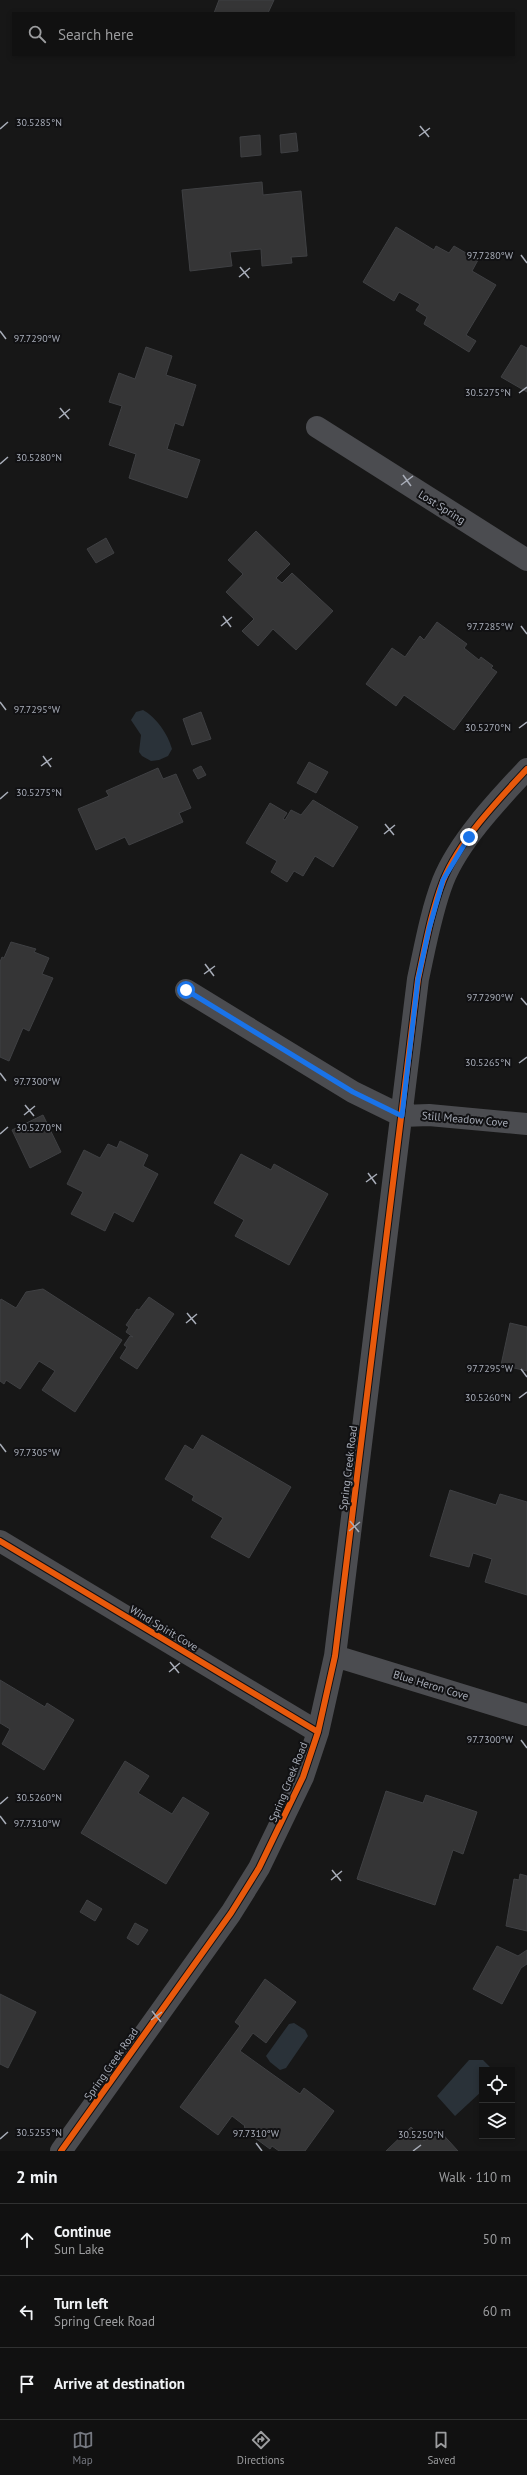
<!DOCTYPE html>
<meta charset="utf-8">
<style>
body{margin:0;font-family:"PT Sans",sans-serif;background:#1e1f1f;color:#f1f3f6}
.controls{position:absolute;right:12px;bottom:12px;display:grid;overflow:hidden;border-radius:0px;box-shadow:0 2px 6px #0003}
.controls button{width:36px;height:36px;display:grid;place-items:center;padding:0;border:0;border-bottom:1px solid #303131;background:#111;color:#f1f3f6;font:20px sans-serif}
.stop{position:absolute;width:12px;height:12px;margin:-9px;border:3px solid #1a73e8;border-radius:50%;background:#fff}
.stop.end{background:#1a73e8;border-color:#fff;box-shadow:0 1px 4px #0008}
.list{margin:0;padding:0;list-style:none}
h2{display:flex;justify-content:space-between;align-items:center;height:52px;margin:0;padding:0 16px;font-size:17px}
h2 small{font-size:13px;font-weight:400;color:#9c9d9f}
.list li{display:grid;grid-template-columns:26px 1fr auto;gap:12px;align-items:center;box-sizing:border-box;height:72px;padding:0 16px;border-top:1px solid #303131}
.list b{display:block;font-size:15px;white-space:nowrap}
.list p{margin:0;font-size:13px;white-space:nowrap;color:#9c9d9f}
.list em{font-size:13px;font-style:normal;color:#9c9d9f}
.icon{flex:none;width:22px;height:22px;fill:none;stroke:currentColor;stroke-width:2;stroke-linecap:round;stroke-linejoin:round}
.map{position:relative;flex:none;width:527px;height:2151px;overflow:hidden}
.search{position:absolute;background:#111;box-shadow:0 2px 6px #0003;left:12px;right:12px;top:12px;height:44px;display:flex;align-items:center;gap:10px;box-sizing:border-box;padding:0 14px;border-radius:0px;color:#9c9d9f;font-size:15px}
.sheet{height:268px;background:#111}
nav{display:flex;justify-content:space-around;align-items:center;box-sizing:border-box;height:56px;border-top:1px solid #303131;background:#111;font-size:11px;color:#9c9d9f}
nav a{display:grid;justify-items:center;gap:2px}
nav .on{color:#757880}
.map>svg:first-child{display:block}
</style>
<div class="map">
<svg width="527" height="2151" viewBox="0 0 527 2151">
<rect width="100%" height="100%" fill="#171717"/>
<path fill="#2a3239" d="M143 710C156 717 168 734 172 749L168 756 159 760 151 761 142 756 139 752 141 735 131 720 136 712Z
M294 2023 305 2030 308 2036 286 2068 280 2070 270 2062 266 2056 289 2024Z
M469 2060H483L493 2070H482V2091L455 2116 437 2096Z"/>
<path fill="#353536" stroke="#3f4043" d="M219 0H274L268 13H214Z
M296 133 298 151 281 153 280 135Z
M260 135 261 155 241 157 240 137Z
M262 182 263 195 301 191 307 256 291 257 292 263 262 266 261 249 230 252 232 266 190 271 182 190Z
M396 227 434 250 436 246 449 253 454 246 478 260 472 271 496 285 466 335 476 341 469 352 424 324 427 317 416 310 420 304 399 292 394 301 363 282Z
M521 345 527 348V392L501 377Z
M146 347 172 356 166 375 196 385 183 426 175 423 167 449 200 460 187 498 129 478 136 454 109 445 122 406 109 402 119 373 135 379Z
M256 531 290 564 276 578 282 583 292 573 333 611 296 650 273 629 258 646 242 631 254 619 226 592 243 574 228 560Z
M106 538 114 553 96 563 87 549Z
M437 622 467 644 464 648 479 660 481 657 493 666 491 668 497 672 454 730 404 695 396 706 366 684 392 648 405 657 420 636 424 640Z
M201 712 211 739 192 745 183 719Z
M309 762 328 772 316 793 297 783Z
M201 766 206 775 198 779 193 770Z
M158 768 163 779 176 774 191 808 179 813 183 822 129 845 125 837 96 850 78 809 109 796 106 791Z
M313 800 358 827 333 867 315 856 303 876 294 871 287 882 271 872 277 861 246 843 270 803 287 813 283 819 285 820 291 810 301 815Z
M11 942 36 949 34 952 49 958 42 974 53 978 29 1031 23 1028 9 1061 0 1057V962L2 957 4 958Z
M43 1115 61 1152 30 1168 12 1130Z
M120 1141 148 1155 143 1166 158 1174 133 1222 114 1212 105 1231 71 1214 83 1192 67 1184 84 1150 100 1158 108 1144 117 1148Z
M241 1154 271 1170 274 1164 328 1194 289 1265 235 1236 244 1220 214 1203Z
M43 1289 122 1340 75 1412 42 1390 55 1371 39 1361 20 1389 6 1380 4 1384 0 1381V1301L1 1299 16 1308 26 1292Z
M149 1297 174 1314 137 1369 120 1358 127 1347 124 1345 130 1336 133 1337 126 1332 129 1327 126 1325 137 1309 139 1310Z
M510 1323 527 1327V1371L501 1365Z
M202 1435 291 1487 249 1558 211 1537 223 1518 192 1500 194 1496 165 1479 185 1445 193 1450Z
M450 1490 496 1505 500 1494 527 1502V1595L485 1582 492 1559 473 1553 469 1567 430 1556Z
M0 1680 45 1707 47 1703 74 1720 44 1770 2 1744 10 1729 0 1723Z
M125 1761 149 1776 138 1793 172 1814 183 1797 209 1813 166 1884 81 1833Z
M386 1791 423 1803 426 1795 477 1812 463 1854 453 1850 435 1905 357 1879Z
M520 1874 527 1876V1931L506 1926 514 1879 519 1880Z
M87 1900 102 1909 95 1921 80 1912Z
M135 1923 148 1930 138 1945 127 1938Z
M497 1946 518 1956 527 1950V1964L521 1968 502 2004 473 1989Z
M265 1979 296 2002 266 2043 253 2033 240 2051 300 2094 304 2088 334 2111 305 2151H279L272 2146 270 2149 251 2135 252 2133 244 2127 245 2126 232 2116 218 2135 180 2107 240 2026 235 2022Z
M0 1994 36 2012 8 2068 0 2064Z
M411 2127 424 2141 438 2129 458 2151H386Z"/>
<g fill="none" stroke-linecap="round" stroke-linejoin="round">
<path stroke="#4b4c50" stroke-width="22" d="M317 427 527 560
M186 990 353 1092 402 1116 429 1115 527 1124
M0 1541 318 1732
M335 1656 527 1715
M61 2151 231 1913 259 1868 303 1777 318 1732 335 1656 418 979C425 947 431 912 443 881 459 841 498 800 527 769"/>
<g stroke="#111113" stroke-width="8">
<path id="cycleway" d="M0 1541 318 1732
M61 2151 231 1913 259 1868 303 1777 318 1732 335 1656 418 979C425 947 431 912 443 881 459 841 498 800 527 769"/>
</g>
<use href="#cycleway" stroke="#e8590c" stroke-width="6"/>
</g>
<g fill="none" stroke-linecap="round" stroke-linejoin="round">
<path stroke="#1a73e8" stroke-width="5" d="M186 990 353 1092 402 1116 418 979 429 929 443 880 469 837"/>
</g>
<path fill="none" stroke="#a8adb8" stroke-width="1.5" d="M420 126 429 137M0 129 8 122M419 136 430 128M521 255 527 263M240 267 249 278M239 277 250 268M0 331 6 339M519 393 527 387M60 408 69 419M59 418 70 409M0 464 8 457M403 475 411 486M401 485 413 476M223 616 231 627M221 626 232 617M521 626 527 634M0 702 6 710M519 728 527 722M43 756 51 767M41 766 52 758M0 799 8 792M385 824 394 835M384 834 395 825M205 964 214 976M204 974 215 966M521 998 527 1005M519 1063 527 1057M0 1073 6 1081M25 1105 34 1116M24 1115 35 1106M0 1134 8 1127M368 1173 376 1184M366 1182 377 1174M187 1313 196 1324M186 1323 197 1314M521 1369 527 1377M519 1398 527 1392M0 1444 6 1452M350 1521 359 1532M349 1531 360 1522M170 1662 179 1673M169 1672 180 1663M521 1740 527 1748M0 1804 8 1797M0 1816 6 1824M332 1870 341 1881M331 1880 342 1871M152 2011 161 2022M151 2020 162 2012M0 2139 8 2132M256 2143 262 2151M413 2151 421 2145"/>
<g text-anchor="middle" stroke-width="4" stroke-linejoin="round" paint-order="stroke">
<g font-size="11" fill="#a8adb8" stroke="#111113">
<text transform="translate(442 507) rotate(32)" y="4">Lost Spring</text>
<text transform="translate(465 1119) rotate(5)" y="4">Still Meadow Cove</text>
<text transform="translate(348 1468) rotate(-83)" y="4">Spring Creek Road</text>
<text transform="translate(164 1628) rotate(31)" y="4">Wind Spirit Cove</text>
<text transform="translate(431 1685) rotate(17)" y="4">Blue Heron Cove</text>
<text transform="translate(288 1782) rotate(-68)" y="4">Spring Creek Road</text>
<text transform="translate(111 2064) rotate(-55)" y="4">Spring Creek Road</text>
</g>
</g>
<g font-size="10" text-anchor="middle" fill="#a8adb8" stroke="#111113" stroke-width="4" stroke-linejoin="round" paint-order="stroke">
<text x="39" y="126">30.5285°N</text>
<text x="490" y="259">97.7280°W</text>
<text x="37" y="342">97.7290°W</text>
<text x="488" y="396">30.5275°N</text>
<text x="39" y="461">30.5280°N</text>
<text x="490" y="630">97.7285°W</text>
<text x="37" y="713">97.7295°W</text>
<text x="488" y="731">30.5270°N</text>
<text x="39" y="796">30.5275°N</text>
<text x="490" y="1001">97.7290°W</text>
<text x="488" y="1066">30.5265°N</text>
<text x="37" y="1085">97.7300°W</text>
<text x="39" y="1131">30.5270°N</text>
<text x="490" y="1372">97.7295°W</text>
<text x="488" y="1401">30.5260°N</text>
<text x="37" y="1456">97.7305°W</text>
<text x="490" y="1743">97.7300°W</text>
<text x="39" y="1801">30.5260°N</text>
<text x="37" y="1827">97.7310°W</text>
<text x="39" y="2136">30.5255°N</text>
<text x="256" y="2137">97.7310°W</text>
<text x="421" y="2138">30.5250°N</text>
</g>
</svg>
<div class="controls">
<button><svg class="icon" aria-label="locate" viewBox="0 0 24 24"><circle cx="12" cy="12" r="6"/><path d="M12 2v4M12 18v4M2 12h4M18 12h4"/></svg></button>
<button><svg class="icon" aria-label="layers" viewBox="0 0 24 24"><path d="M12 4l9 5-9 5-9-5zM3 14l9 5 9-5"/></svg></button>
</div>
<div class="stop" style="left:186px;top:990px"></div>
<div class="stop end" style="left:469px;top:837px"></div>
<div class="search"><svg class="icon" aria-label="search" viewBox="0 0 24 24"><circle cx="10" cy="10" r="6"/><path d="M15 15l6 6"/></svg>Search here</div>
</div>
<section class="sheet">
<h2>2 min<small>Walk · 110 m</small></h2>
<ul class="list">
<li><svg class="icon" aria-label="ahead" viewBox="0 0 24 24"><path d="M12 20V5M6 11l6-6 6 6"/></svg><div><b>Continue</b><p>Sun Lake</p></div><em>50 m</em></li>
<li><svg class="icon" aria-label="left" viewBox="0 0 24 24"><path d="M17 20v-9H6M10 6l-5 5 5 5"/></svg><div><b>Turn left</b><p>Spring Creek Road</p></div><em>60 m</em></li>
<li><svg class="icon" aria-label="arrive" viewBox="0 0 24 24"><path d="M6 21V4h12l-3 4 3 4H6"/></svg><div><b>Arrive at destination</b></div></li>
</ul>
</section>
<nav>
<a class="on"><svg class="icon" aria-label="map" viewBox="0 0 24 24"><path d="M3 6l6-2 6 2 6-2v14l-6 2-6-2-6 2zM9 4v14M15 6v14"/></svg>Map</a>
<a><svg class="icon" aria-label="directions" viewBox="0 0 24 24"><path d="M12 3l9 9-9 9-9-9zM9 14v-3h6M13 9l2 2-2 2"/></svg>Directions</a>
<a><svg class="icon" aria-label="saved" viewBox="0 0 24 24"><path d="M7 4h10v16l-5-4-5 4z"/></svg>Saved</a>
</nav>
